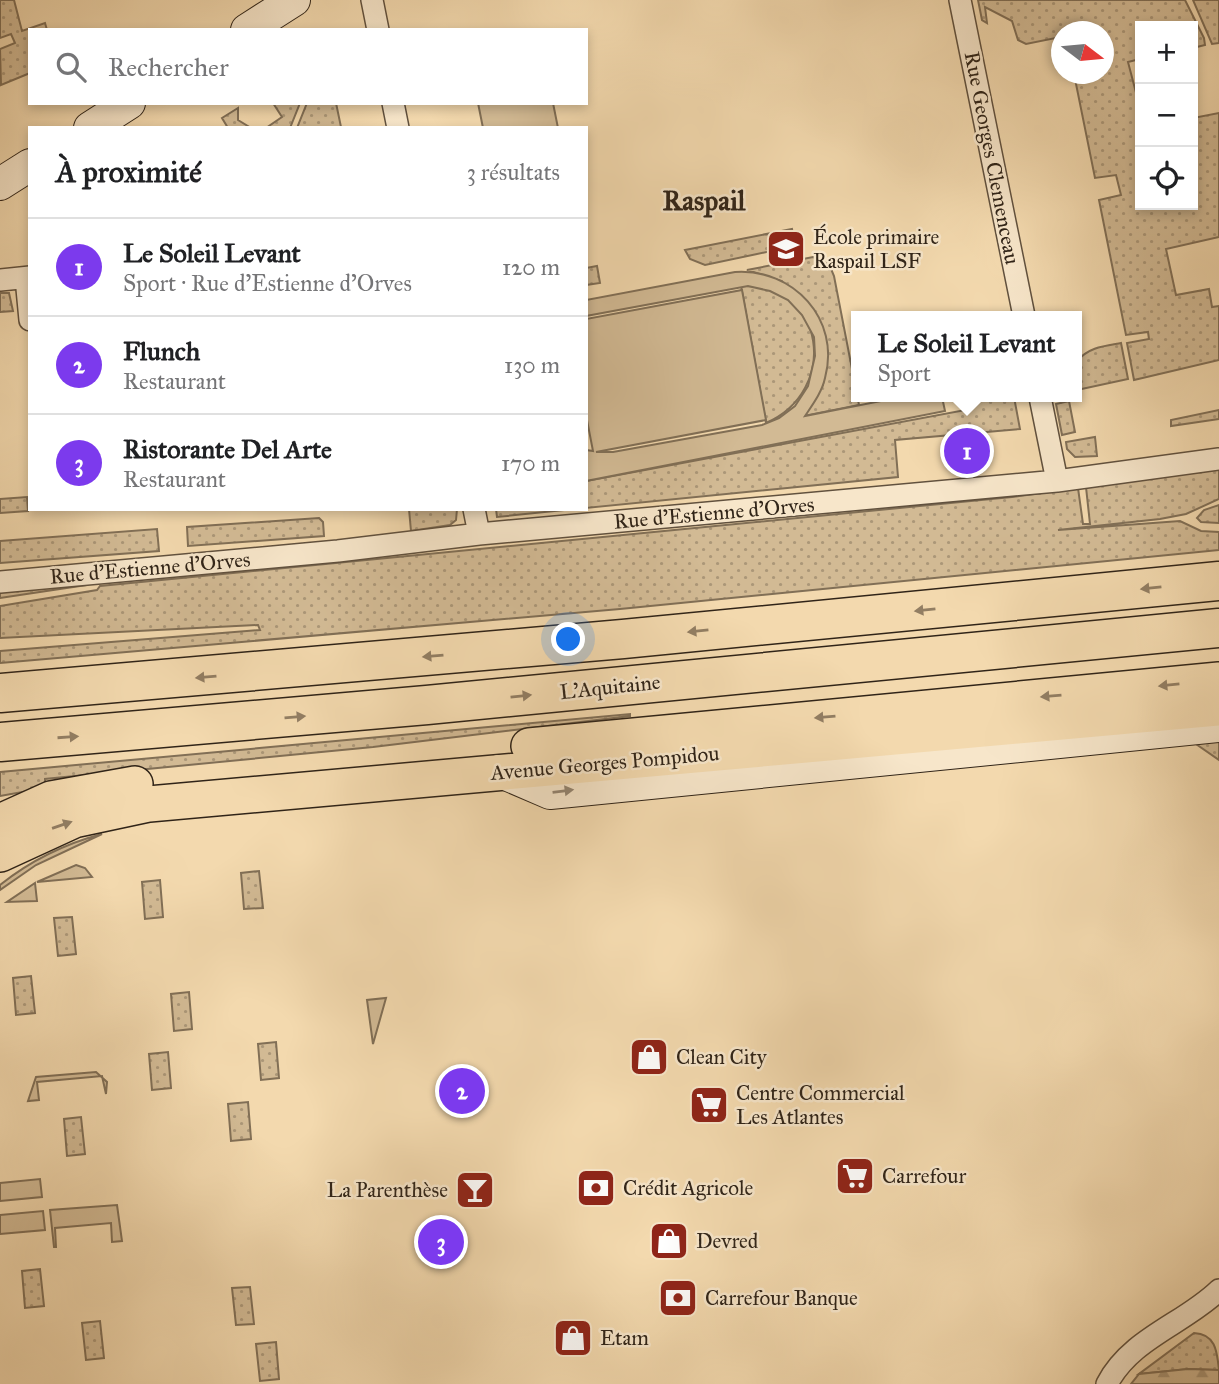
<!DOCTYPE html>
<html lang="fr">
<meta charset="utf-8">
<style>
body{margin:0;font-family:"IM FELL Great Primer",serif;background:#f2f2f2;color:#202124}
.controls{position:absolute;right:21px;top:21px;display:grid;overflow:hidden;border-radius:0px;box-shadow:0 4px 10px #0003}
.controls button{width:63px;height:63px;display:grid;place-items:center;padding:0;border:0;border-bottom:2px solid #e0e0e0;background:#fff;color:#202124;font:35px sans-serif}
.compass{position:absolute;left:1051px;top:21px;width:63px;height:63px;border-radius:50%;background:#fff;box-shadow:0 4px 10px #0003;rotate:106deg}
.you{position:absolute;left:569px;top:640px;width:24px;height:24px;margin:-18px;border:5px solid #fff;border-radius:50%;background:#1a73e8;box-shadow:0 0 0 10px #1a73e833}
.badge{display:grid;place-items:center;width:46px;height:46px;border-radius:50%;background:#7c3aed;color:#fff;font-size:23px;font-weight:700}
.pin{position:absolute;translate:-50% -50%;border:4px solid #fff;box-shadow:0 2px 7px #0006}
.popup{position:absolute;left:851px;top:311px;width:231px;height:91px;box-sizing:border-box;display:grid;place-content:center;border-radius:0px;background:#fff;filter:drop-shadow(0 2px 5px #0005);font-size:23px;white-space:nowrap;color:#757577}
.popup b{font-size:26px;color:#202124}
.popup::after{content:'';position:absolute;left:50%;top:100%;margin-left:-14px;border:14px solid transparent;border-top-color:#fff}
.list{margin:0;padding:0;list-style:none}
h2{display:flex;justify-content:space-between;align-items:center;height:91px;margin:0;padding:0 28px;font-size:30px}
h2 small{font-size:23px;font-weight:400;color:#757577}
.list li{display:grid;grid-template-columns:46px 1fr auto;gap:21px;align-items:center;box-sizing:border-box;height:98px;padding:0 28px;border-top:2px solid #e0e0e0}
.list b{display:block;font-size:26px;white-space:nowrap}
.list p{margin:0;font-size:23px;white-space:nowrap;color:#757577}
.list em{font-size:23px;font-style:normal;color:#757577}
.icon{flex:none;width:38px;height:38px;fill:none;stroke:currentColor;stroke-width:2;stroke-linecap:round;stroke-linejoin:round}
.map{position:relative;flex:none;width:1219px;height:1384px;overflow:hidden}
.search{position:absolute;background:#fff;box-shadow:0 4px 10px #0003;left:28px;top:28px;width:560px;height:77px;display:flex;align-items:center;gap:18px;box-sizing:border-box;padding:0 24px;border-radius:0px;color:#757577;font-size:26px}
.panel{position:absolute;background:#fff;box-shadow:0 4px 10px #0003;left:28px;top:126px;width:560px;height:385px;border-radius:0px}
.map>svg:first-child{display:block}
</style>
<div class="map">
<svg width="1219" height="1384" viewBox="0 0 1219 1384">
<defs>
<pattern id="grass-dots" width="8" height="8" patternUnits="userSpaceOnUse" patternTransform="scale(1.75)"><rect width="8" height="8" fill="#d2ba94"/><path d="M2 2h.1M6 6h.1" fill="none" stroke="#ab9778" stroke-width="1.8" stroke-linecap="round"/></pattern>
<pattern id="forest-firs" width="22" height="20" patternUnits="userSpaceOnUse" patternTransform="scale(1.75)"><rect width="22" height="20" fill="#d2ba94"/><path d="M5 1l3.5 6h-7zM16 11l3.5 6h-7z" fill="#ab9778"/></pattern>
</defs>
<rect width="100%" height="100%" fill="#f3d9ae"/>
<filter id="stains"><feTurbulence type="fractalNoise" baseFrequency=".00286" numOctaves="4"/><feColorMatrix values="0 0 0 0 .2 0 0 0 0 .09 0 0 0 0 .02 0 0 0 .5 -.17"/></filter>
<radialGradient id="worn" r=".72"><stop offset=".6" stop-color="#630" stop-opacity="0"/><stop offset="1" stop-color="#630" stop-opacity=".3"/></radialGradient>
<path fill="url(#grass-dots)" stroke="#816f56" stroke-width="2" d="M0 0H14L22 31 45 23 47 30H30V73L1 85 0 49 15 43 11 34 0 38Z
M978 0H1185L1204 38 1205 45 1193 48V26H1140V59L1128 62 1140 108V205H1193V118L1219 113V237L1166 249 1176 295 1209 289 1212 307 1219 306V360L1134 380 1127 343 1149 339 1148 332 1126 335 1099 200 1121 195 1116 175 1095 178 1074 74H1104V32H1062L1061 37 1026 44 1018 40 1012 21 985 7 987 23 982 20Z
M1193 0H1219V43L1212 44Z
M273 103H300L290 128H266L282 117Z
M307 103H336L341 127 297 128Z
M238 108V120L251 128H228L222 118Z
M792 229 795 246 705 265 690 259 685 250Z
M813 257 829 264 834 276 859 405 804 416 823 385 828 351 782 281 747 270Z
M597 266 600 283 586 285V268Z
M741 286C826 282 840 391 766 423Z
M0 293H9L13 311 0 312Z
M1121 343 1128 379 1077 390V361C1089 347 1104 346 1121 343Z
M969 397H1014L1020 429 895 440 898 477 586 508V481L971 409Z
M1069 401 1075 432 1062 435 1056 404Z
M1219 410V419L1171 426V420Z
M1095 437 1097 456 1075 457 1067 449 1066 442Z
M1219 468V499L1186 514 1160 519 1058 530 1180 521 1201 531 1219 532V550L620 609 0 663V651L260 630 258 625 0 638V606L97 590 100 586 1012 497 1078 488 1083 524H1090L1086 487Z
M27 497 28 511 0 513V499Z
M1219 505V523L1201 522 1197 518 1204 510Z
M409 509H457L456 520 450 525 411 531Z
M496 509H574L497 517Z
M319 518 323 522 324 536 188 546 187 527Z
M157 529 159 551 0 563V541Z
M87 581 86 585 0 598V590Z
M630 714V716L373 747 45 779V788L0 796V772Z
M1219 739V760L1193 742Z
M259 871 263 908 244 909 241 873Z
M160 880 163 917 145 919 142 882Z
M72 917 76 954 58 956 54 918Z
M31 976 35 1013 16 1015 13 978Z
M189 992 192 1029 174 1031 171 994Z
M276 1042 279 1078 261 1080 258 1044Z
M168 1052 171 1088 152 1090 149 1054Z
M248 1102 251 1139 231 1141 228 1104Z
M81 1117 85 1154 67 1156 64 1119Z
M40 1269 44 1306 25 1308 22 1271Z
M250 1287 254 1324 236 1325 232 1288Z
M100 1321 104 1358 86 1360 82 1323Z
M1194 1333C1216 1334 1217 1352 1219 1370L1188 1369 1139 1374Z
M276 1342 279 1379 260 1381 256 1344Z"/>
<path fill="url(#forest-firs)" stroke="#816f56" stroke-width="2" d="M1188 1369 1219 1370V1384H1131L1139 1374Z"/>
<path fill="#d2ba94" stroke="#816f56" stroke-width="2" d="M478 103H553L558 128H483Z
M735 272C793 268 841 319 825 378 822 392 813 404 805 416L901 397H942L945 411 586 481V450L593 451 586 415V319L742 290 766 420 596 452H613L762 425 779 418 795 406 808 386 815 356 814 337 802 315 788 300 770 291 748 286 586 316V300Z
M102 834 36 865 0 890V885C30 861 64 844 102 834Z
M76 865 85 868 92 877 37 882Z
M35 883 37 901 7 902Z
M386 998 373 1044 367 1000Z
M96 1072 107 1082 106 1094 102 1076 37 1082 39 1100 28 1101 36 1077Z
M40 1179 42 1197 0 1201V1183Z
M117 1205 122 1241 112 1242 111 1223 55 1228 56 1247H54L50 1210Z
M43 1211 45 1230 0 1234V1215Z"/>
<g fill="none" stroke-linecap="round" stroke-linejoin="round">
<g stroke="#61513e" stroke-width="24">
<path id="street" d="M372 0 378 30
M960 0 1024 316
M393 103 398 128
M26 278 30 320
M0 280 30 277
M1040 397 1057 481
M474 509 479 534
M0 582 338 551 479 534 1057 481 1219 459
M1107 1384C1131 1338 1184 1324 1219 1290"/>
</g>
<g stroke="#302418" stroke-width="34">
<path id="secondary" d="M247 30 294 0
M90 128 129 103
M0 184 30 165
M499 771 550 793 1219 726"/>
</g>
<g stroke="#302418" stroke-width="38">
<path id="primary" d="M529 746 1219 680
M0 822 51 799 135 784
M0 854 74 820 149 804 1219 708"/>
</g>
<g stroke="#302418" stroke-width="41">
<path id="highway" d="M0 693 623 639 1219 581
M0 742 427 705 1219 628"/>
</g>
<use href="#street" stroke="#f7e6ca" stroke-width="21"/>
<use href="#secondary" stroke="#f7e6ca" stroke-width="32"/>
<use href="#primary" stroke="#f3d9ae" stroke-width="35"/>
<use href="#highway" stroke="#f3d9ae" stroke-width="38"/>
</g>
<defs><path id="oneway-solid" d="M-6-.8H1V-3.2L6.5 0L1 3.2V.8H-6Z" transform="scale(1.75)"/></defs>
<g fill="#927e63">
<use href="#oneway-solid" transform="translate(1151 588) rotate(174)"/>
<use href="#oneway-solid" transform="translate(925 610) rotate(174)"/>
<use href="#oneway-solid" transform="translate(698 631) rotate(174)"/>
<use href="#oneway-solid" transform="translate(433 656) rotate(175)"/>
<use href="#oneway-solid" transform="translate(206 677) rotate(175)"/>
<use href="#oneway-solid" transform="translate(1169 685) rotate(174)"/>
<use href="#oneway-solid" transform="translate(521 696) rotate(-6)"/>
<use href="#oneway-solid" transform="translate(1051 696) rotate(175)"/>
<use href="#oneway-solid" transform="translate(295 717) rotate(-5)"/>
<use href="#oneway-solid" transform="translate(825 717) rotate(175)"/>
<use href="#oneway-solid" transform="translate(68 737) rotate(-4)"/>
<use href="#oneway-solid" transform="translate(62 825) rotate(-19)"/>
</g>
<use fill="#948571" href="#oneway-solid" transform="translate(563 791) rotate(-7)"/>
<defs>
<g id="school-square" transform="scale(2.0125)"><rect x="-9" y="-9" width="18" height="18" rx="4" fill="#8f2418" stroke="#f7e6ca"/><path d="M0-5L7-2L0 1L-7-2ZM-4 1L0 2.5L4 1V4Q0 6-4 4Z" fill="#fff"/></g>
<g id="shop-square" transform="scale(2.0125)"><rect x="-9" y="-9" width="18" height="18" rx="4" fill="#8f2418" stroke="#f7e6ca"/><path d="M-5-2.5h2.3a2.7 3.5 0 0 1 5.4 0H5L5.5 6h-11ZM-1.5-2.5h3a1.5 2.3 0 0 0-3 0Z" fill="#fff"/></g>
<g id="supermarket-square" transform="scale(2.0125)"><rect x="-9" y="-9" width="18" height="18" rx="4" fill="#8f2418" stroke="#f7e6ca"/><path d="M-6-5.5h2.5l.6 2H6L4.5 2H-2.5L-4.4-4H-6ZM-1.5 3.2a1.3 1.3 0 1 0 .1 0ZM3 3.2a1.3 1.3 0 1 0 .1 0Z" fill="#fff"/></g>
<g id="bank-square" transform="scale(2.0125)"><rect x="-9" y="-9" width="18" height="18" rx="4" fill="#8f2418" stroke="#f7e6ca"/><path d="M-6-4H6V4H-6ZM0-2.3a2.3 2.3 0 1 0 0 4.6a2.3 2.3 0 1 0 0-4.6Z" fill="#fff"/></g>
<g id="bar-square" transform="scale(2.0125)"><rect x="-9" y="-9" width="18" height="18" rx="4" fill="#8f2418" stroke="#f7e6ca"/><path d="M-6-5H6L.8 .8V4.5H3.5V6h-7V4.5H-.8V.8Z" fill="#fff"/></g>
</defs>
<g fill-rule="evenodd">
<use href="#school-square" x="786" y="249"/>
<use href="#shop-square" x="649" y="1057"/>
<use href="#supermarket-square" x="709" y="1105"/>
<use href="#supermarket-square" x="855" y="1176"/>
<use href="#bank-square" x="596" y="1188"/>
<use href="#bar-square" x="475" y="1190"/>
<use href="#shop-square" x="669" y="1241"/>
<use href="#bank-square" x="678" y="1298"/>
<use href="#shop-square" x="573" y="1338"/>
</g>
<g text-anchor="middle" stroke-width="5" stroke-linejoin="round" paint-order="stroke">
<g font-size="21" fill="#302418" stroke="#f7e6ca">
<text transform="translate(992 158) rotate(79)" y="7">Rue Georges Clemenceau</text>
<text transform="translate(714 513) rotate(-5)" y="7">Rue d'Estienne d'Orves</text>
<text transform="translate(150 568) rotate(-5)" y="7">Rue d'Estienne d'Orves</text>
<text transform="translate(610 687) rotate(-6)" y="7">L'Aquitaine</text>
<text transform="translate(605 763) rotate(-5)" y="7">Avenue Georges Pompidou</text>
</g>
<g font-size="21" fill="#302418" stroke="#f7e6ca" text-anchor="start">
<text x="813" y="244">École primaire<tspan x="813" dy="24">Raspail LSF</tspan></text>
<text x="676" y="1064">Clean City</text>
<text x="736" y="1100">Centre Commercial<tspan x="736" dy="24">Les Atlantes</tspan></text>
<text x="882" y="1183">Carrefour</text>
<text x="623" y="1195">Crédit Agricole</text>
<text x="448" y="1197" text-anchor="end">La Parenthèse</text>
<text x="696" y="1248">Devred</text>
<text x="705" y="1305">Carrefour Banque</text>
<text x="600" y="1345">Etam</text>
</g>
<g font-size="28" font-weight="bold" fill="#302418" stroke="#f7e6ca">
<text x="704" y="210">Raspail</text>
</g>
</g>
<rect width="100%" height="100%" filter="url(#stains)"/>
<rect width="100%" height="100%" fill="url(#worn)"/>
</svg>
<div class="controls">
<button>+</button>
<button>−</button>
<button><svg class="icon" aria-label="locate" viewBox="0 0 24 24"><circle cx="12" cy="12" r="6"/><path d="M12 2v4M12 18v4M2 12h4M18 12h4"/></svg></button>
</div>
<svg class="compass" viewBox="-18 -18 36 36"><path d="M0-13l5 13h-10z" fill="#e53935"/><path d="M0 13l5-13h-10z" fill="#757577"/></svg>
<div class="you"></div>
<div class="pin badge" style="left:967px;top:451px">1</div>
<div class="popup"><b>Le Soleil Levant</b>Sport</div>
<div class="pin badge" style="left:462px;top:1091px">2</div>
<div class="pin badge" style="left:441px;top:1242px">3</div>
<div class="search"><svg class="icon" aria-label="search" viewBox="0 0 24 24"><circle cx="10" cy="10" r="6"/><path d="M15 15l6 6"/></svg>Rechercher</div>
<section class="panel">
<h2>À proximité<small>3 résultats</small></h2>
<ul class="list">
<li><span class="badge">1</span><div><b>Le Soleil Levant</b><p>Sport · Rue d'Estienne d'Orves</p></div><em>120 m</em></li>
<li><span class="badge">2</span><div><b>Flunch</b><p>Restaurant</p></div><em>130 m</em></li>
<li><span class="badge">3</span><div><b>Ristorante Del Arte</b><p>Restaurant</p></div><em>170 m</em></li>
</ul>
</section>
</div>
